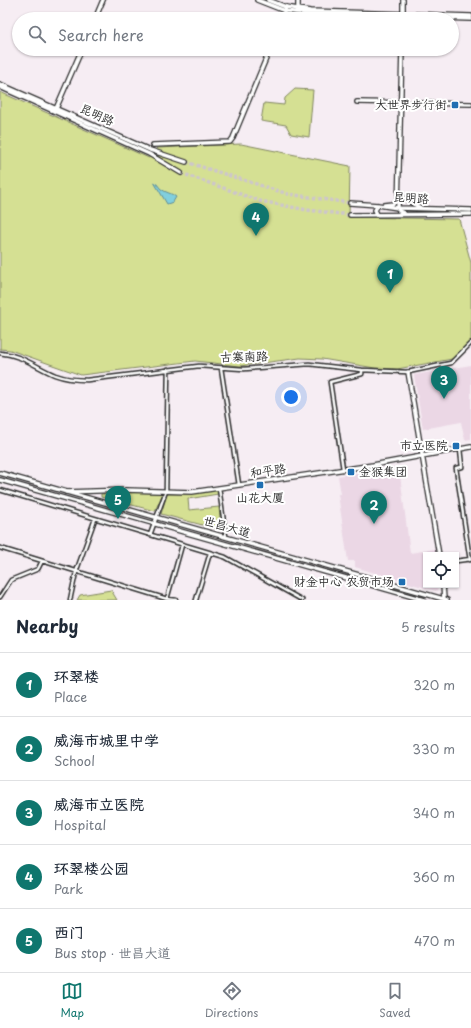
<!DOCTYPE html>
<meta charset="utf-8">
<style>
body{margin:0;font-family:"Playpen Sans","LXGW WenKai TC",sans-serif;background:#f6f6f7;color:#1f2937}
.controls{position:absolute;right:12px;bottom:12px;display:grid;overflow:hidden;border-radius:0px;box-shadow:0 1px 3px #0004}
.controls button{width:36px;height:36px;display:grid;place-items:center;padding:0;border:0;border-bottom:1px solid #e0e1e3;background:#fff;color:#1f2937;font:20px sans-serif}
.you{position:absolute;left:291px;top:397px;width:14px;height:14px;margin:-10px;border:3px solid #fff;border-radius:50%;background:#1a73e8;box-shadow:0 0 0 6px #1a73e833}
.badge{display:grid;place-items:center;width:26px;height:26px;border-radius:50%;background:#0f766e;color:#fff;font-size:13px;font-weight:700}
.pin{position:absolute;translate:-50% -33px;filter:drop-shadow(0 1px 2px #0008)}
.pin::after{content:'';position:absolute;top:21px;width:14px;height:12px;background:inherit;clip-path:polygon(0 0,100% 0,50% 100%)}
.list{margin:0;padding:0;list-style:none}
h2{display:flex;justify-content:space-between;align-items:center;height:52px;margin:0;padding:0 16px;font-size:17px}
h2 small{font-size:13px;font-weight:400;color:#747a83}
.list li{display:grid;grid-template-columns:26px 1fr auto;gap:12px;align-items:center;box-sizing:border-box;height:64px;padding:0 16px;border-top:1px solid #e0e1e3}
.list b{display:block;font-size:15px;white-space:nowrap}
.list p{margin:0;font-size:13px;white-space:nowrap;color:#747a83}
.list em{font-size:13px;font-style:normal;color:#747a83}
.icon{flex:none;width:22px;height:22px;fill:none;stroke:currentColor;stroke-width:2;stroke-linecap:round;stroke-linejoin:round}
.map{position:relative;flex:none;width:471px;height:600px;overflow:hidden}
.search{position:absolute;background:#fff;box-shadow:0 1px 3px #0004;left:12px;right:12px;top:12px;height:44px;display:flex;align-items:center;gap:10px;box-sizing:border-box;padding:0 14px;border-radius:22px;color:#747a83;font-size:15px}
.sheet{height:372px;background:#fff}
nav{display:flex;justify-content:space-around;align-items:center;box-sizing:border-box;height:56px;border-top:1px solid #e0e1e3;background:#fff;font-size:11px;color:#747a83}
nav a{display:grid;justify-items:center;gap:2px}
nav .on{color:#0f766e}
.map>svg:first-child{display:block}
</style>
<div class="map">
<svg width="471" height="600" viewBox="0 0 471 600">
<rect width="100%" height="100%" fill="#f6edf3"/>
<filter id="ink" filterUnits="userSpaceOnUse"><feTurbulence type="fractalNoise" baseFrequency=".025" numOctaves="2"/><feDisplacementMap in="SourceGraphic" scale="8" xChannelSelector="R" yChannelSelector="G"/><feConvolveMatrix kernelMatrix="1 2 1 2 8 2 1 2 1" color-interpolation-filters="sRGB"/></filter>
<g filter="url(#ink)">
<path fill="#ebd7e5" d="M471 365V439L465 440 461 422 423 429 414 375Z
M399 467 410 553 435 549 436 555H426V585H440L436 591 355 567V561H348L338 494H341L338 476Z"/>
<path fill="#d5e093" stroke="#80865f" d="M295 89 313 90 309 137 291 134 286 125 261 121 264 103 284 105 285 98Z
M0 92 149 158 157 148 241 144 350 166 349 217 459 219 471 263V342L452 359 397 369 375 368 322 359 300 358 240 366 195 361 81 375 10 350 0 349Z
M218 490V494L188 499 189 510 219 507 221 530 161 514 167 494H187Z
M126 492 163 493 155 511 101 497V494Z
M111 590 117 600H77L80 595Z"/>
<path fill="#81cfde" stroke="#5f8d96" d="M154 182C158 184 158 186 161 189 166 193 172 193 176 197L173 202 167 204Z"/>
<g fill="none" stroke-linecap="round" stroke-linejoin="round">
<path stroke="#cdc6cb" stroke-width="3.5" stroke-dasharray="3.5 2" stroke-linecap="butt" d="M186 162 288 194 350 203
M181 173 260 201 307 210 350 215"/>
<g stroke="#2b2b2b" stroke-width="5.5">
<path id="street" d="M0 353C22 355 36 367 55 375 66 379 76 380 87 380L199 366 244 369 309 364 362 370 408 372 451 363 471 343
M221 368 239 485
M460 449 462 467 456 468 470 560
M343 469 330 382 362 374V370
M219 488 226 537
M0 490 225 557 302 600
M150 535 166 491 168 369
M0 548 167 599 176 600
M456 561 471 559
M0 597 11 580 38 569 42 561
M167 599 182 545
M70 600 76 572 95 519
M196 600 210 553"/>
</g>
<g stroke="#2b2b2b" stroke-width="6">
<path id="secondary" d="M298 10V0
M95 19 103 0
M282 19 286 7
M403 19V0
M402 49 398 208 399 211 404 213
M357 102 471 104
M55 111 82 49
M153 145 230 142 233 138 270 49
M400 192 403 198 421 208
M384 205 393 204 398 199
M408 372 439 555
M66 492 126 490 192 492 373 465 471 447
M443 585 444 599"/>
</g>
<g stroke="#2b2b2b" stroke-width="6">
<path id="primary" d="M257 0 285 11 310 14 471 19
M268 0 286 7 310 11 471 16
M0 84 150 150 186 162
M0 87 149 154 181 173
M350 203 378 205 398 208 471 210
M377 214 375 210 378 205
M350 215 471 214
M0 473 447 600
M0 480 424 600"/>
</g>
<use href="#street" stroke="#fff" stroke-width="2.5"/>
<use href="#secondary" stroke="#fff" stroke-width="3.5"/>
<use href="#primary" stroke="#fff" stroke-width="3.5"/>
</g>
</g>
<g fill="#1f6fb2" stroke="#fff" stroke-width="1.5">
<rect x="451" y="101" width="8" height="8" rx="2"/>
<rect x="452" y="442" width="8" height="8" rx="2"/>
<rect x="347" y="468" width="8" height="8" rx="2"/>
<rect x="256" y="481" width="8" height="8" rx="2"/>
<rect x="398" y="578" width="8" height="8" rx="2"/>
</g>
<g text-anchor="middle" stroke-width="4" stroke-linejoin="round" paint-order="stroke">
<g font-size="12" fill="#2b2b2b" stroke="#fff" text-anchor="end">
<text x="447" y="109">大世界步行街</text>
<text x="448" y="450">市立医院</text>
<text x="359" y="476" text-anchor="start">金猴集团</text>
<text x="260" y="502" text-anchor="middle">山花大厦</text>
<text x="394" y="586">财金中心 农贸市场</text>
</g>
<g font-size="12" fill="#2b2b2b" stroke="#fff">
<text transform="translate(97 115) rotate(24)" y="4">昆明路</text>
<text transform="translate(411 198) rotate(4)" y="4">昆明路</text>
<text transform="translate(244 357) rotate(-1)" y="4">古寨南路</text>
<text transform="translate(268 471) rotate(-8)" y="4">和平路</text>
<text transform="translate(227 527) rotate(16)" y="4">世昌大道</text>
</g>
</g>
</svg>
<div class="controls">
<button><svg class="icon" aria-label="locate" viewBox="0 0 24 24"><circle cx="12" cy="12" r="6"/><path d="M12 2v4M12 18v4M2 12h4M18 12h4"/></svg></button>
</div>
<div class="you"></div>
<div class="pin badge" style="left:390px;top:293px">1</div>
<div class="pin badge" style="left:374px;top:524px">2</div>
<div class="pin badge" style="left:444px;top:399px">3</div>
<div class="pin badge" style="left:256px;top:236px">4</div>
<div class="pin badge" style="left:118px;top:519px">5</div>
<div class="search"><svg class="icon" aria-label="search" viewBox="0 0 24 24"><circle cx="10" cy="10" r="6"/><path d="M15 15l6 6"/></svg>Search here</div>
</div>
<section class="sheet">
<h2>Nearby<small>5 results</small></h2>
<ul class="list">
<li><span class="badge">1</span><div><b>环翠楼</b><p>Place</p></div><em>320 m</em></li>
<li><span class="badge">2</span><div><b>威海市城里中学</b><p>School</p></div><em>330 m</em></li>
<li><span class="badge">3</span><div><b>威海市立医院</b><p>Hospital</p></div><em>340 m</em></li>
<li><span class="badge">4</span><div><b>环翠楼公园</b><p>Park</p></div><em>360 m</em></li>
<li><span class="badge">5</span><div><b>西门</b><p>Bus stop · 世昌大道</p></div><em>470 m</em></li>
</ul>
</section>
<nav>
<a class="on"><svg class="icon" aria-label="map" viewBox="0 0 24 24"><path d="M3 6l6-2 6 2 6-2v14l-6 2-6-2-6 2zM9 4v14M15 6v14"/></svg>Map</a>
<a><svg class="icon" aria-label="directions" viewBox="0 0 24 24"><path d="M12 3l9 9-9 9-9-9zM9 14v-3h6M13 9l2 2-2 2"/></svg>Directions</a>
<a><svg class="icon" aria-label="saved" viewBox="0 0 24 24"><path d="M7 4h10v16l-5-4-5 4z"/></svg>Saved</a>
</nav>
